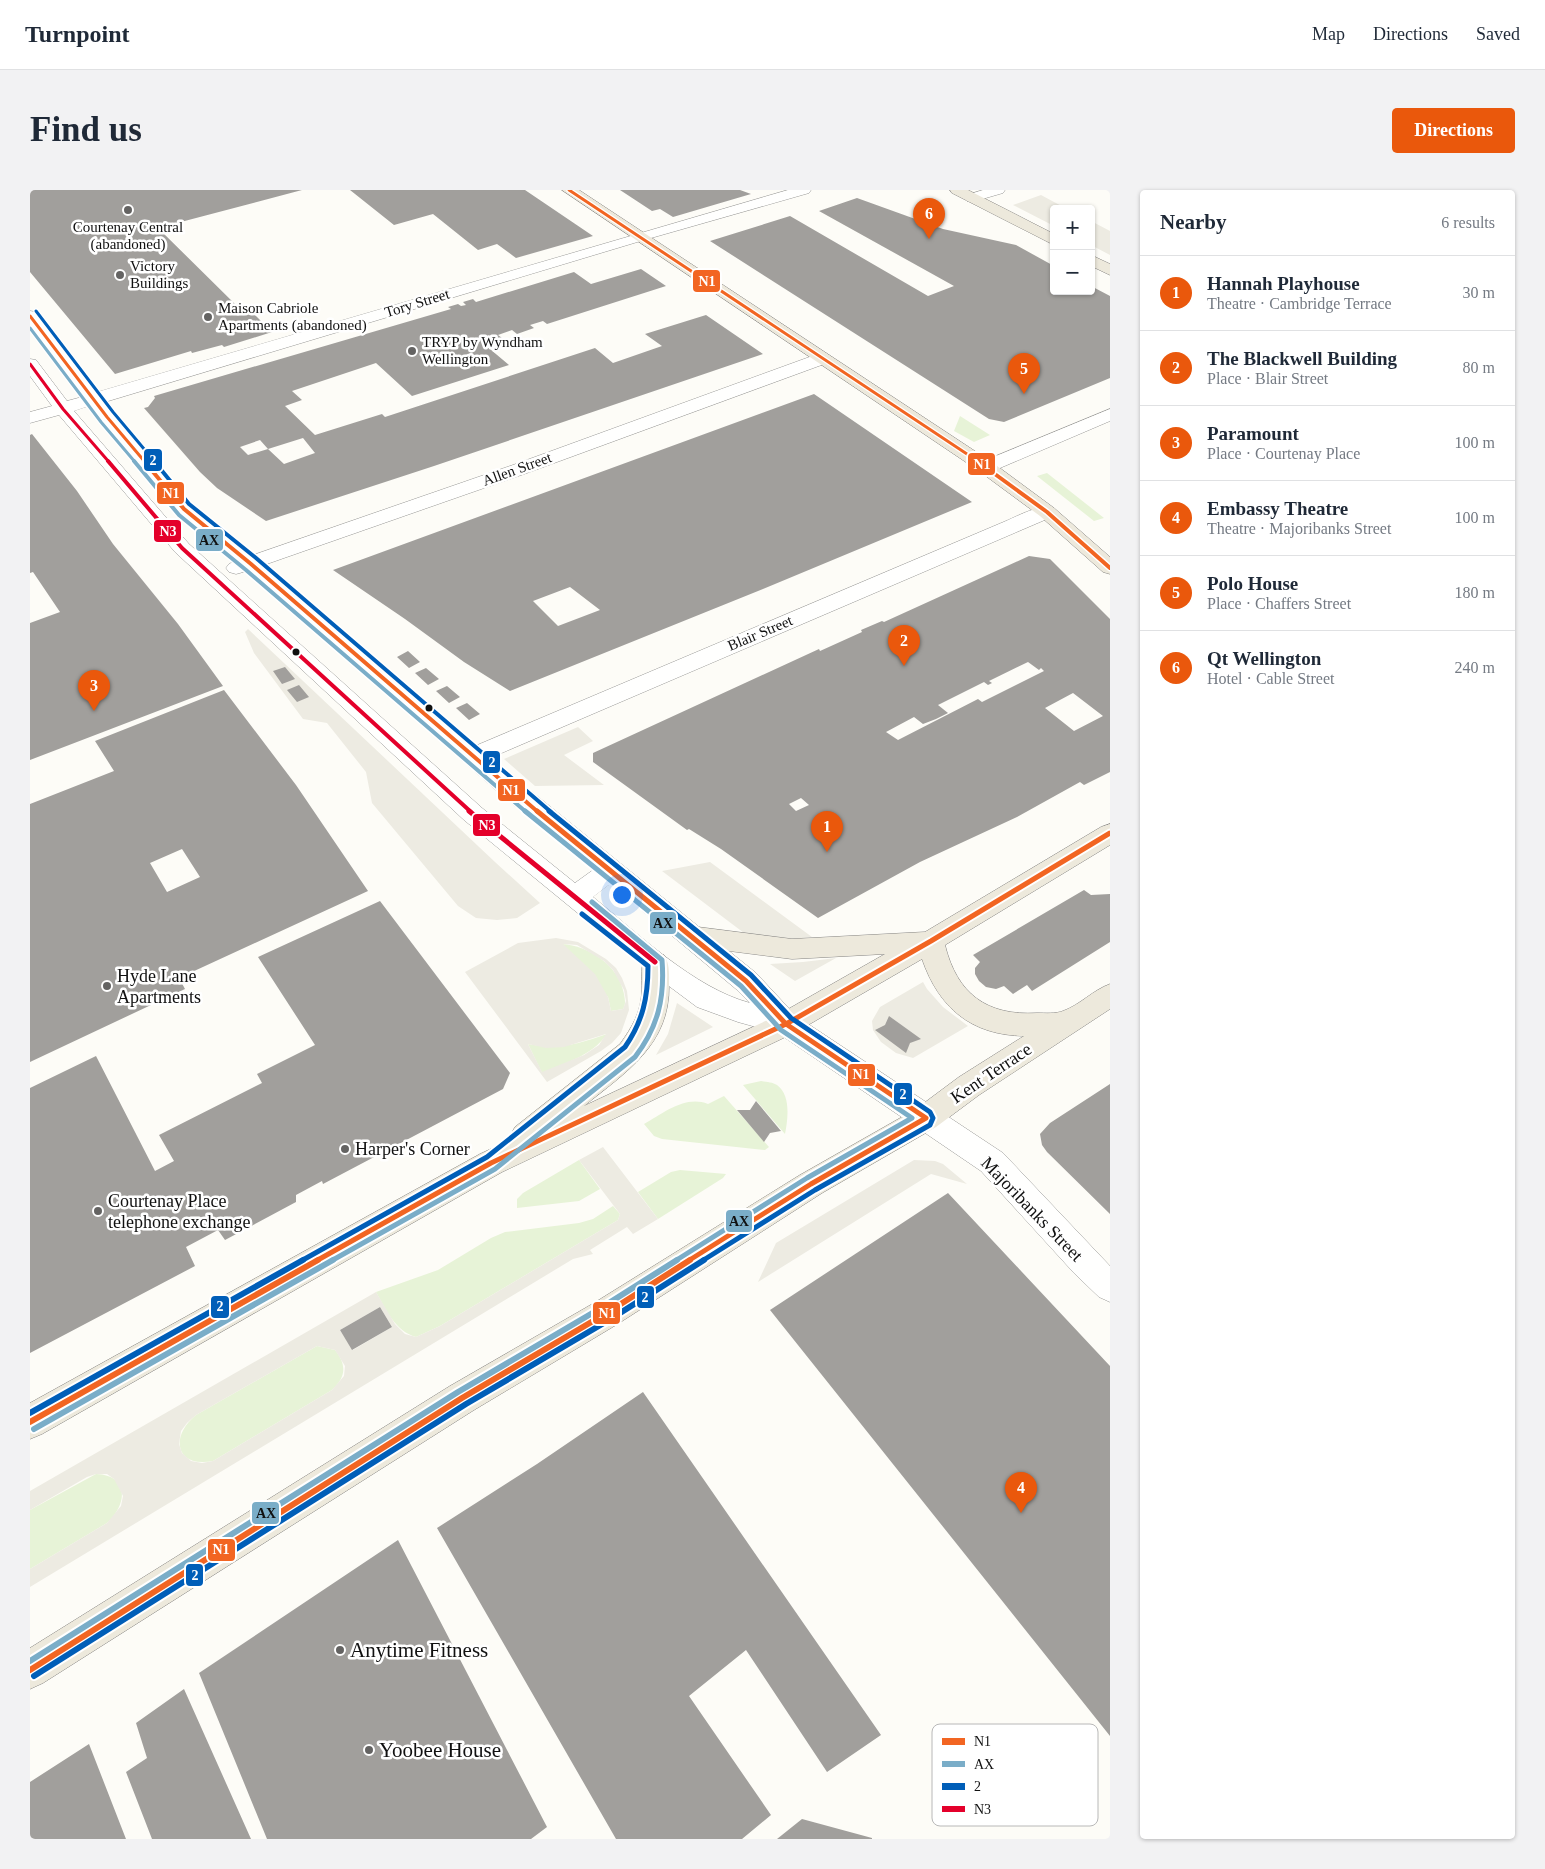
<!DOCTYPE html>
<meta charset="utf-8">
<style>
body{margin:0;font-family:"Times New Roman",serif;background:#f2f2f3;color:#1f2937}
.controls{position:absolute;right:15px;top:15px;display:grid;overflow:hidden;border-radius:5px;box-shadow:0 1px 4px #0004}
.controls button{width:45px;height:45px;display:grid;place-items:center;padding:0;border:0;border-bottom:1px solid #e0e1e3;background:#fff;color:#1f2937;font:25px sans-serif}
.you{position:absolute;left:591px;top:704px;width:18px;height:18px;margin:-12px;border:4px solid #fff;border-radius:50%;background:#1a73e8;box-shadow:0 0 0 8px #1a73e833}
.badge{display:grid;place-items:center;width:32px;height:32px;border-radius:50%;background:#ea580c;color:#fff;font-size:16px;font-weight:700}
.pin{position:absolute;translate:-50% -41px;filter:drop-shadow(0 1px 2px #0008)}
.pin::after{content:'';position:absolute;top:26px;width:18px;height:15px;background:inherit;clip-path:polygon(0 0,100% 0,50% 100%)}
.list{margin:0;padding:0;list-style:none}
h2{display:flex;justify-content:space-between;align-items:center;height:65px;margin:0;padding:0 20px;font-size:21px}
h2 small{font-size:16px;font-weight:400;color:#747a83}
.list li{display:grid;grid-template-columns:32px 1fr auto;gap:15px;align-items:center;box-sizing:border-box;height:75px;padding:0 20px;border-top:1px solid #e0e1e3}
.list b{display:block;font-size:19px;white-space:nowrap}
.list p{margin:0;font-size:16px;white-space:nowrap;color:#747a83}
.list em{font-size:16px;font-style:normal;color:#747a83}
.map{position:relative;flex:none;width:1080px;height:1649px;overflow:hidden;border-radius:5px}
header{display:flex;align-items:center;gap:30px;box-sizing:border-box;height:70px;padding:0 25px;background:#fff;border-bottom:1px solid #e0e1e3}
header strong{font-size:24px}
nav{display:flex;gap:28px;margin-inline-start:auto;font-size:18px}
.intro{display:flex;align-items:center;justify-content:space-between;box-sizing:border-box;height:120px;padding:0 30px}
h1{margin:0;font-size:35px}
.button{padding:12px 22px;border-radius:5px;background:#ea580c;color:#fff;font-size:18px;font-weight:700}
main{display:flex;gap:30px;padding:0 30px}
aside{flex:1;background:#fff;border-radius:5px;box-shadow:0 1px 4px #0004}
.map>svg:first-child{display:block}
</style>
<header>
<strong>Turnpoint</strong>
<nav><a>Map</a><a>Directions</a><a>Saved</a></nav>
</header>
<div class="intro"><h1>Find us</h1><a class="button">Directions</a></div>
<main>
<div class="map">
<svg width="1080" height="1649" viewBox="0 0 1080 1649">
<rect width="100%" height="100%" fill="#fdfcf7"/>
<path fill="#e7f3d7" d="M930 226 960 245 944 252 924 241Z
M1017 283 1074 328 1064 331 1007 286Z
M532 754C559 756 589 775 594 804 595 810 596 814 593 819L581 821 578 807Z
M577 844C562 866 535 873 512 883L498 854C527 860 549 854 577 844Z
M731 891C736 892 743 892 747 895 761 905 758 929 755 944L713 895Z
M694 906 739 957 735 960 632 949 624 946 614 934C634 923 655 905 678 914Z
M549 970 570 999 549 1011 487 1018V1009L493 1003Z
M650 980 696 984 693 988 628 1029 608 1002 641 982Z
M583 1016 590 1024 588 1030 410 1136 386 1147C365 1141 356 1120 346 1102L408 1080 461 1048 475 1042 549 1033 563 1029Z
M287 1156 305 1160C317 1175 316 1187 302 1200L183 1271C146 1278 139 1247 166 1225Z
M66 1284C99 1285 98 1314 77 1333L0 1379V1320Z"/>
<path fill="#edebe2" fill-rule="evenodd" d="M1011 5 1037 19H1024V36L983 15Z
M1061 31 1080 41V65L1061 55Z
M218 439 465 672 510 713 487 728 467 730 446 728 428 716 342 613 336 582 297 533 273 529 224 463 215 442Z
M548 537 563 551 534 565 574 595 505 596 474 569Z
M680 672 782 747 763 749 714 743 632 681Z
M526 748 548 752 576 769 586 778 592 788 597 801 599 820 591 843 582 853 571 861 517 892 435 782 488 753ZM533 754 547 755 574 771 583 780 594 800 596 811 593 819 581 821 578 807 565 784ZM576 844 569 855 554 865 512 882 498 854 516 858 534 857Z
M806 768 765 791 740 774 773 772Z
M893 792 897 799 913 817 938 836 883 868 866 863 851 852 843 840 842 831 850 817Z
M647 813 683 837 626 865 638 844Z
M573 957 628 1029 603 1044 597 1037 560 1060 563 1064 543 1069 0 1397V1379L77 1333 91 1316 93 1306 84 1289 77 1284H66L57 1287 0 1320V1301L346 1102 365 1134 375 1144 386 1147 410 1136 588 1030 590 1024 549 970ZM350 1117 362 1137 323 1160 310 1140ZM287 1156 305 1160 315 1176 314 1186 302 1200 183 1271 172 1273 161 1271 152 1263 149 1254 151 1241 157 1233 166 1225Z
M884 970 905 971 913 974 937 994 901 984 728 1092 746 1053Z"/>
<path fill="#a19f9c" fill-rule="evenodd" d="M0 0H272L128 38 207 116 214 114 242 142 194 157 192 155 162 163 161 161 85 184 0 82Z
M320 0H495L563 46 486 68 467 54 448 60 403 24 364 35Z
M590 0H710L721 4 643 27 630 19 622 21Z
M827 8 913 39 986 55 1024 76V101H1061V96L1080 106V188L974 232 959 229 680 51 760 26 898 106 924 96 789 21Z
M611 79 636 96 517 134 513 131 500 135 504 138 487 144 482 140 468 145 472 148 454 154 479 175 382 206 346 173 262 201 272 210 255 216 285 245 352 224 355 227 565 158 583 173 632 156 615 144 676 125 733 164 404 276 236 331 187 298 170 282 114 218 118 217 125 208 124 206 421 119 418 117 428 114 431 116 436 115 433 112 443 109 446 112 544 82 561 94ZM273 248 285 263 254 274 238 259 218 265 210 257 230 250 238 259Z
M784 204 942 312 733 399 480 501 434 472 375 429 303 380ZM540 397 570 420 528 436 503 411Z
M2 244 47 301 83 354 148 434 193 496 0 570V433L30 422 3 382 0 383V245Z
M999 366 1020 369 1080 429V582L1054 595 1050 592 987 627 890 672 788 728 691 659 659 639 657 640 563 572V563L789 459 790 461 832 442 831 440 852 431 854 432ZM998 472 1009 480 1011 478 1014 481 952 512 948 509 868 550 856 542 884 527 893 534 906 529 918 523 908 515 954 492 958 495 962 493 959 491ZM1043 503 1073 526 1044 541 1015 518ZM771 608 779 615 766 621 759 614Z
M378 461 390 472 379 478 367 467Z
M255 477 265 489 252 494 243 481Z
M396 478 409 489 398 495 385 483Z
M269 495 279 507 267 512 257 500Z
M417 496 430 507 419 513 406 501Z
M194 500 266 595 338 701 149 788 155 799 0 872V614L84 581 65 551ZM152 659 170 687 137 702 120 673Z
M437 513 450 524 439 530 426 518Z
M1054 700 1061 705 1080 704V752L1002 801 997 795 983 804 974 796 966 799 956 797 949 791 945 784V778L950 772 943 765Z
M350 711 480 883 473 899 293 994 292 991 266 1005V1012L195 1050 188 1040 156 1057 165 1076 0 1163V898L66 866 125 981 144 971 129 945 232 893 227 884 285 855 228 767Z
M859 826 891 849 880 853 876 863 845 840 855 835Z
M1080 894V1024L1017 962 1012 955 1010 944 1020 933Z
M726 911 751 941 740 943 734 952 707 920H720Z
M918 1003 1080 1176V1546L740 1120Z
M350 1117 362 1137 322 1160 310 1140Z
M613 1202 851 1545 797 1582 716 1460 659 1506 741 1625 712 1649H586L407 1338 507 1274Z
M368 1350 517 1637 501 1649H237L169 1483Z
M154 1499 221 1649H122L96 1582 117 1568 106 1533Z
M59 1554 96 1649H0V1592Z
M772 1629 842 1648V1649H747Z"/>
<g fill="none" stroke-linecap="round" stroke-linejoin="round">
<g stroke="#979795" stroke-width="1">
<path id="minor" d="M758 0H781L779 3 614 50 75 212 161 315 223 365 483 275 785 165 791 164 797 165 800 169 797 173 497 283 234 375 445 556 976 331C990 325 1009 314 1024 318L1027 322 1024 326 460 568 726 783 766 826 973 963 1080 1076V1112L1069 1107 1044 1083 951 981 748 843 708 832 667 817 616 779 434 630 145 362 29 225 0 233V222L22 216 0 186V169L6 170 37 211 52 207 0 137V121L6 122 67 202ZM59 216 147 323 205 371 199 374 196 378 199 382 206 384 217 381 475 608 563 680 545 693 452 618 159 354 44 221ZM580 694 706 799 720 813C664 798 607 743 563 707Z
M953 0H975L973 3 942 12 937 11 935 8 937 5Z
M1080 219V231L963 281 956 283 949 281 946 277 949 273Z"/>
</g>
<g stroke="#858482" stroke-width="1">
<path id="major" d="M532 0H549L963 273 1024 318 1080 367V384L1073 382 1010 326 949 281Z
M920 0H938L1024 44V55L922 3Z
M1061 65 1080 74V85L1061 76Z
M1080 634V655L915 755C927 804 957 826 1007 823 1015 823 1026 824 1033 821 1050 815 1063 800 1080 794V819L949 905 906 937 792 1003 586 1135 444 1220 13 1493 0 1499V1458L420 1196 564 1113 770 985 886 919 929 887 994 846C941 845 909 818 892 769L766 842 472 982 12 1244 0 1249V1213L450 964 482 949 480 946 485 937 590 854C603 836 611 822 612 800 612 787 610 776 616 765L625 762 634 765C640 774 639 784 639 795 640 855 596 882 554 916L746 826 855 764 762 769 660 756 651 753 647 746 651 739 660 736 762 749 895 742 1071 637Z"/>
</g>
<use href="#minor" fill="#fffffe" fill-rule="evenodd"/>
<use href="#major" fill="#ede9dc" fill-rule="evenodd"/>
<g stroke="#fff" stroke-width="5.5">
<path id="bus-1-far3" d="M539 0 949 272
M0 126 77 227 115 272"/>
</g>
<g stroke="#fff" stroke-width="7">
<path id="bus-1-far2" d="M114 271 154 319 221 374 508 622
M947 271 1017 322 1080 378"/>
</g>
<g stroke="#fff" stroke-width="9">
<path id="bus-1-far1" d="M507 621 716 791 756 834 896 928 781 994 658 1071
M286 1071 461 973 756 834 901 751 1080 643"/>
</g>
<g stroke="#fff" stroke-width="10">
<path id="bus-1" d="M0 1232 288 1070
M0 1480 432 1208 575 1124 660 1070"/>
</g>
<g stroke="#fff" stroke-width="5.5">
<path id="bus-2-far3" d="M0 138 71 232 105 272"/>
</g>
<g stroke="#fff" stroke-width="7">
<path id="bus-2-far2" d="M104 271 149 325 216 380 496 622"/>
</g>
<g stroke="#fff" stroke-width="9">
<path id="bus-2-far1" d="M495 621 711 796 751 840 882 928 777 988 645 1071
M301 1071 465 979 605 867C628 837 635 808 632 770L562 712"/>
</g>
<g stroke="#fff" stroke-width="10">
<path id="bus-2" d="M4 1239 303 1070
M0 1471 428 1202 571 1118 647 1070"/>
</g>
<g stroke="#fff" stroke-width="5.5">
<path id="bus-3-far3" d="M6 121 83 222 125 272"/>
</g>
<g stroke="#fff" stroke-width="7">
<path id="bus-3-far2" d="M124 271 159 314 226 368 521 622"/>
</g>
<g stroke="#fff" stroke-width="9">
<path id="bus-3-far1" d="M519 621 721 785 761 828 900 922 903 928 900 935 785 1000 672 1071
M271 1071 457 967 595 857C613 831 618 807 618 776L552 724"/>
</g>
<g stroke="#fff" stroke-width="10">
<path id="bus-3" d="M0 1223 273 1070
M4 1486 436 1214 579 1130 674 1070"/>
</g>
<g stroke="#fff" stroke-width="5.5">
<path id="bus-4-far2" d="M0 174 33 219 79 272"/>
</g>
<g stroke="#fff" stroke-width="7">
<path id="bus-4-far1" d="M78 271 152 358 441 622"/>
</g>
<g stroke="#fff" stroke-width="9">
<path id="bus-4" d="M439 621 625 772"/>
</g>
<use href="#bus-1-far3" stroke="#f26522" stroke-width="3"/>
<use href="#bus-1-far2" stroke="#f26522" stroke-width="4"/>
<use href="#bus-1-far1" stroke="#f26522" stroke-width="5"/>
<use href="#bus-1" stroke="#f26522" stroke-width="6"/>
<use href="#bus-2-far3" stroke="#7aadc8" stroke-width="3"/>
<use href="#bus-2-far2" stroke="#7aadc8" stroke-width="4"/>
<use href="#bus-2-far1" stroke="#7aadc8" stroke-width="5"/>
<use href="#bus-2" stroke="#7aadc8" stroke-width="6"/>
<use href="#bus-3-far3" stroke="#005eb8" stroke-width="3"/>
<use href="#bus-3-far2" stroke="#005eb8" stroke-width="4"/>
<use href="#bus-3-far1" stroke="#005eb8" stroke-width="5"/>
<use href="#bus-3" stroke="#005eb8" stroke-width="6"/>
<use href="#bus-4-far2" stroke="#e4002b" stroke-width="3"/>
<use href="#bus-4-far1" stroke="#e4002b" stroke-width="4"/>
<use href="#bus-4" stroke="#e4002b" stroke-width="5"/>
</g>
<g fill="#646362" stroke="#fff" stroke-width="2">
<circle cx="98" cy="20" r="5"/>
<circle cx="90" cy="85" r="5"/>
<circle cx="178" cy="127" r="5"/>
<circle cx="382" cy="161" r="5"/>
<circle cx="77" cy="796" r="5"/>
<circle cx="315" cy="959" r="5"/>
<circle cx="68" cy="1021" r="5"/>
<circle cx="310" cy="1460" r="5"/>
<circle cx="339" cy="1560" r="5"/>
</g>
<g fill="#111" stroke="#fff" stroke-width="2">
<circle cx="266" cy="462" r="4.5"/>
<circle cx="399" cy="518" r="4.5"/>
</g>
<g text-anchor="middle" stroke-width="5" stroke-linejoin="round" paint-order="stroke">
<g font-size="15" fill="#111" stroke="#fff" text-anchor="start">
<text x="98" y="42" text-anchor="middle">Courtenay Central<tspan x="98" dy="17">(abandoned)</tspan></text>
<text x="100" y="81">Victory<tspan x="100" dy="17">Buildings</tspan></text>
<text x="188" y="123">Maison Cabriole<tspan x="188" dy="17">Apartments (abandoned)</tspan></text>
<text x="392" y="157">TRYP by Wyndham<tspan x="392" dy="17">Wellington</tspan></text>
</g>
<g font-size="15" fill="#111" stroke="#fff">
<text transform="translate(387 113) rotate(-17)" y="5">Tory Street</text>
<text transform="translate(487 279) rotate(-20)" y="5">Allen Street</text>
<text transform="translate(730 443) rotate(-23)" y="5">Blair Street</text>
</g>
<g font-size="18" fill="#111" stroke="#fff" text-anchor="start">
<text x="87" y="792">Hyde Lane<tspan x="87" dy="21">Apartments</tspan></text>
<text x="325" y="965">Harper's Corner</text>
<text x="78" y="1017">Courtenay Place<tspan x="78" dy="21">telephone exchange</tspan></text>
</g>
<g font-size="18" fill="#111" stroke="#fff">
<text transform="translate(961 883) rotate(-34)" y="6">Kent Terrace</text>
<text transform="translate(1002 1019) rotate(46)" y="6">Majoribanks Street</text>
</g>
<g font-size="21" fill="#111" stroke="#fff" text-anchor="start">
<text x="320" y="1467">Anytime Fitness</text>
<text x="349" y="1567">Yoobee House</text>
</g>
</g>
<rect x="902" y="1534" width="166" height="102" rx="8" fill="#fff" stroke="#b8b8b8" stroke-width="1"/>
<rect x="912" y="1548" width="23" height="7" fill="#f26522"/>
<rect x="912" y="1571" width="23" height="6" fill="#7aadc8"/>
<rect x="912" y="1593" width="23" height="7" fill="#005eb8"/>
<rect x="912" y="1616" width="23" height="6" fill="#e4002b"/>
<g font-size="14" fill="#111">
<text x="944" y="1556">N1</text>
<text x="944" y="1579">AX</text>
<text x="944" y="1601">2</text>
<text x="944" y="1624">N3</text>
</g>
<g stroke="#fff" stroke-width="2">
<rect x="662" y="79" width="29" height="24" rx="5" fill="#f26522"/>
<rect x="113" y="258" width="20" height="24" rx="5" fill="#005eb8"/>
<rect x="937" y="262" width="29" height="24" rx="5" fill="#f26522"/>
<rect x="126" y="291" width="29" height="24" rx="5" fill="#f26522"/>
<rect x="123" y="329" width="29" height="24" rx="5" fill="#e4002b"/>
<rect x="165" y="338" width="29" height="24" rx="5" fill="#7aadc8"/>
<rect x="452" y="560" width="19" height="24" rx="5" fill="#005eb8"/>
<rect x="467" y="588" width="29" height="24" rx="5" fill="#f26522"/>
<rect x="442" y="623" width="29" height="24" rx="5" fill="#e4002b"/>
<rect x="619" y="721" width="28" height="24" rx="5" fill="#7aadc8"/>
<rect x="817" y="873" width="29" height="24" rx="5" fill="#f26522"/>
<rect x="863" y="892" width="20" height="24" rx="5" fill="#005eb8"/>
<rect x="695" y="1019" width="28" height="24" rx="5" fill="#7aadc8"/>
<rect x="606" y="1095" width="19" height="24" rx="5" fill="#005eb8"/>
<rect x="180" y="1105" width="20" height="24" rx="5" fill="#005eb8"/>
<rect x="562" y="1111" width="29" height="24" rx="5" fill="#f26522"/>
<rect x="221" y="1311" width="29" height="24" rx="5" fill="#7aadc8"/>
<rect x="177" y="1348" width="29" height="24" rx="5" fill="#f26522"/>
<rect x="155" y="1373" width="19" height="24" rx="5" fill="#005eb8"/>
</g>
<g font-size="14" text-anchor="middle" font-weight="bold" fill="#fff">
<text x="677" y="96">N1</text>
<text x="123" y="275">2</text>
<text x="952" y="279">N1</text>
<text x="141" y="308">N1</text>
<text x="138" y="346">N3</text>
<text x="462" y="577">2</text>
<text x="481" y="605">N1</text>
<text x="457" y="640">N3</text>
<text x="831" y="889">N1</text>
<text x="873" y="909">2</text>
<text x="615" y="1112">2</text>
<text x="190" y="1121">2</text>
<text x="577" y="1128">N1</text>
<text x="191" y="1364">N1</text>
<text x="165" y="1390">2</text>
</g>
<g font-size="14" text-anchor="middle" font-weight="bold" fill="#111">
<text x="179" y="355">AX</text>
<text x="633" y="738">AX</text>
<text x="709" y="1036">AX</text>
<text x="236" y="1328">AX</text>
</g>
</svg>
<div class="controls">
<button>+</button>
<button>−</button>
</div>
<div class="you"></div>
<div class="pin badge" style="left:797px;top:662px">1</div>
<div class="pin badge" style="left:874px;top:476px">2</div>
<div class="pin badge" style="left:64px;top:521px">3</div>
<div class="pin badge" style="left:991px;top:1323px">4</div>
<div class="pin badge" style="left:994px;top:204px">5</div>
<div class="pin badge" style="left:899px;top:49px">6</div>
</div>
<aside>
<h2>Nearby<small>6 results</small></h2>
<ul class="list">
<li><span class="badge">1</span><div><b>Hannah Playhouse</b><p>Theatre · Cambridge Terrace</p></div><em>30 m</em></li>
<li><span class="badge">2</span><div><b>The Blackwell Building</b><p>Place · Blair Street</p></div><em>80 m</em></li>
<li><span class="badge">3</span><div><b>Paramount</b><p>Place · Courtenay Place</p></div><em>100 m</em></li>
<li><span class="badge">4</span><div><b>Embassy Theatre</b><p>Theatre · Majoribanks Street</p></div><em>100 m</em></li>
<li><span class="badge">5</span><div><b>Polo House</b><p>Place · Chaffers Street</p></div><em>180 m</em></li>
<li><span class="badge">6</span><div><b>Qt Wellington</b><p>Hotel · Cable Street</p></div><em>240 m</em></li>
</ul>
</aside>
</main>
